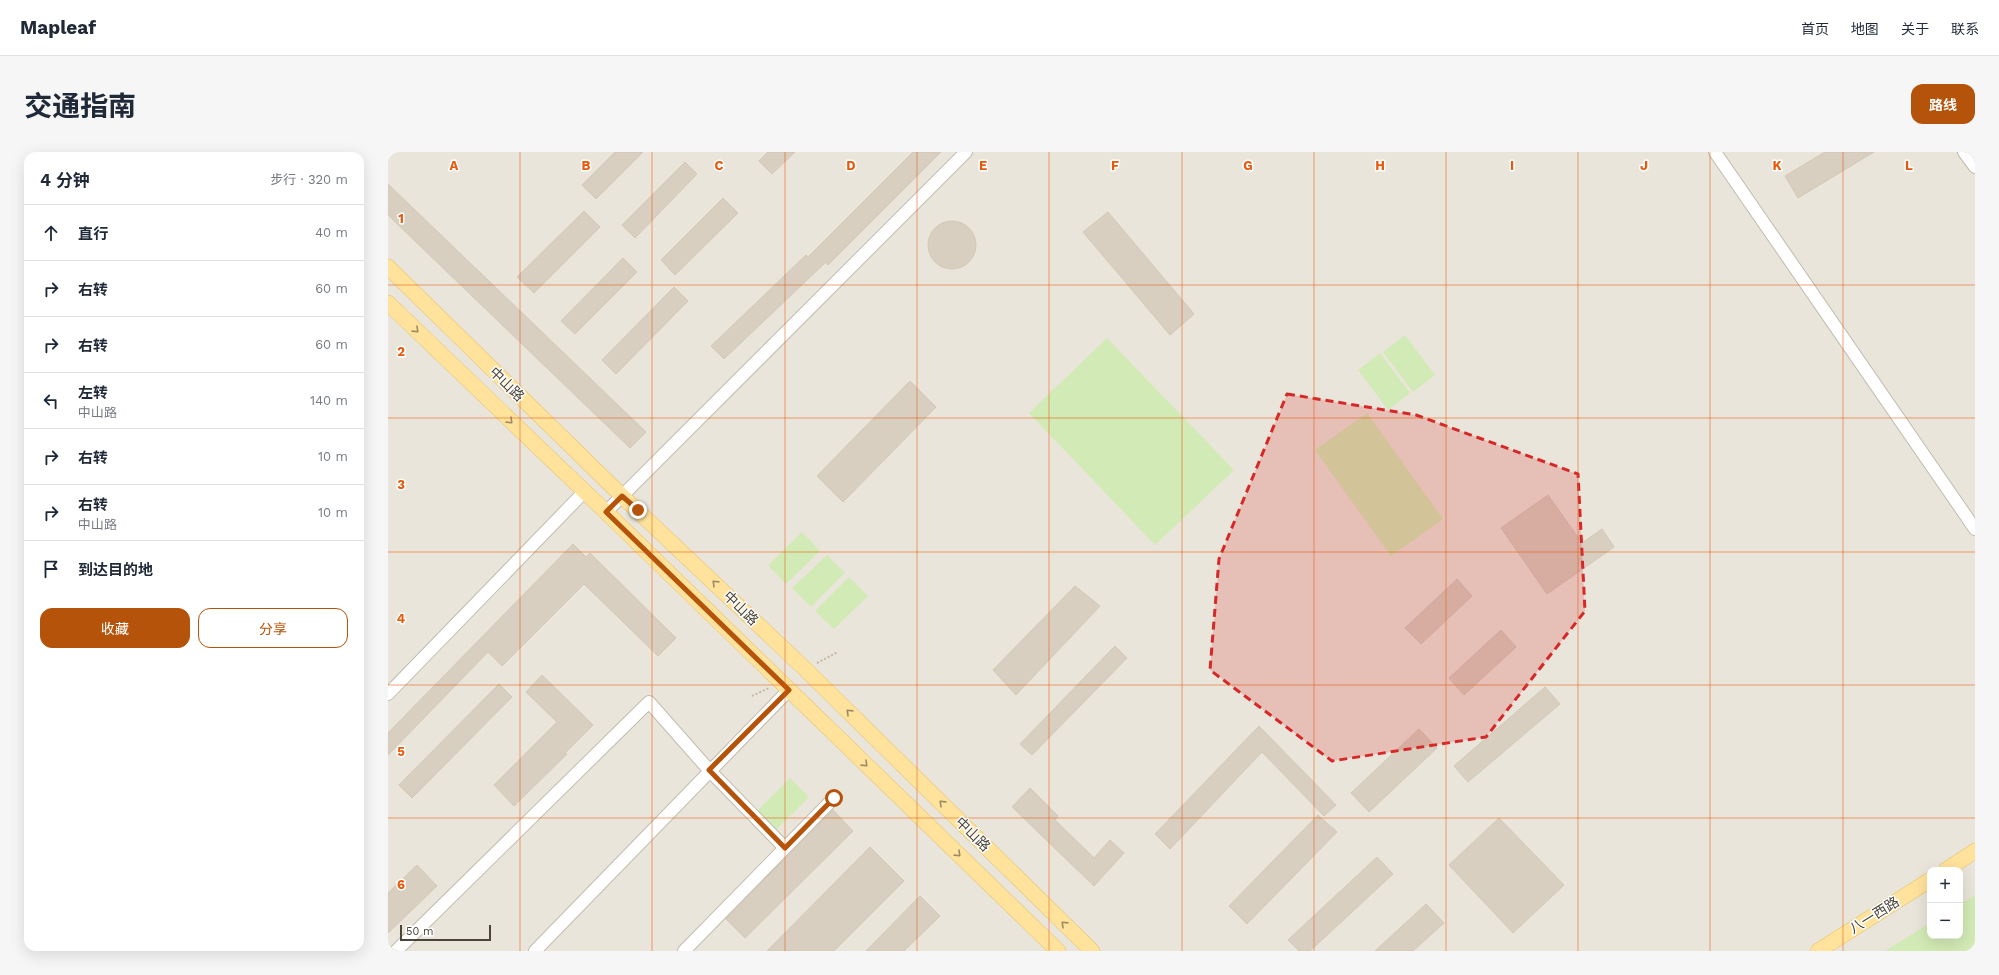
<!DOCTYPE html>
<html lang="zh">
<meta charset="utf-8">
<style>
body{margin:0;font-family:"Work Sans","Noto Sans SC",sans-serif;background:#f6f6f7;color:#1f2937}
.controls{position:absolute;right:12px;bottom:12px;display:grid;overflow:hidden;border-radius:8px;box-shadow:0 4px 16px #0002}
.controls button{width:36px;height:36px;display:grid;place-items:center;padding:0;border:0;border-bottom:1px solid #e0e1e3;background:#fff;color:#1f2937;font:20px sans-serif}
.scale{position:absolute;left:12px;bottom:10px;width:91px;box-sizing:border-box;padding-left:4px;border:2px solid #4b4439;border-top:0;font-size:11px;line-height:14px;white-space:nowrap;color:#4b4439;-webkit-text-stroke:3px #fff;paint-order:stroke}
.stop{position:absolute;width:12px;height:12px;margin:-9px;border:3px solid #b45309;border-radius:50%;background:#fff}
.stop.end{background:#b45309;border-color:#fff;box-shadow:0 1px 4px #0008}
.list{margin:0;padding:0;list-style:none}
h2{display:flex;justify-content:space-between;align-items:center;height:52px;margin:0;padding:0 16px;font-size:17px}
h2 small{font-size:13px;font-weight:400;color:#747a83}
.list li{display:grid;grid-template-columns:26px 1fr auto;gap:12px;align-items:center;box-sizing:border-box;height:56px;padding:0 16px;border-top:1px solid #e0e1e3}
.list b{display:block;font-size:15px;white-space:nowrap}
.list p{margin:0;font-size:13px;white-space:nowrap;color:#747a83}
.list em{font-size:13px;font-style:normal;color:#747a83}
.actions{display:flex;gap:8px;padding:12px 16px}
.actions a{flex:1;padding:9px 0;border:1px solid #b45309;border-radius:12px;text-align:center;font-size:14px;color:#b45309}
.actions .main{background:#b45309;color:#fff}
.icon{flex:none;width:22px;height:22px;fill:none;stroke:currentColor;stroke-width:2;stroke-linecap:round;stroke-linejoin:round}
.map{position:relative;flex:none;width:1587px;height:799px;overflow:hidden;border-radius:12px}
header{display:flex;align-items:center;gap:24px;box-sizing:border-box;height:56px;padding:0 20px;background:#fff;border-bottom:1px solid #e0e1e3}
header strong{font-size:19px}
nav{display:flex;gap:22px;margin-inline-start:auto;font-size:14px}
.intro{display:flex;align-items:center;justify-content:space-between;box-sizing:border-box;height:96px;padding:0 24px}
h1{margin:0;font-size:28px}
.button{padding:10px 18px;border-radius:12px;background:#b45309;color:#fff;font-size:14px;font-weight:700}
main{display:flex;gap:24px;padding:0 24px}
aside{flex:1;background:#fff;border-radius:12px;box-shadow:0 4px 16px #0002}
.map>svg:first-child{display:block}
</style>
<header>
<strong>Mapleaf</strong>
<nav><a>首页</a><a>地图</a><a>关于</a><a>联系</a></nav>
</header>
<div class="intro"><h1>交通指南</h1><a class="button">路线</a></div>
<main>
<aside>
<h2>4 分钟<small>步行 · 320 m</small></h2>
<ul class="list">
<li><svg class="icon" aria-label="ahead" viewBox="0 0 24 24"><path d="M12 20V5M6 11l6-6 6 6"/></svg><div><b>直行</b></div><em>40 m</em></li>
<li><svg class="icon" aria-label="right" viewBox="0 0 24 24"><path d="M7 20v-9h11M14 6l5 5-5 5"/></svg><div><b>右转</b></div><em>60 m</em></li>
<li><svg class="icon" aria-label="right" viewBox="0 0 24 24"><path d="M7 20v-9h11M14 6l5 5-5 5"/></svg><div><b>右转</b></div><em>60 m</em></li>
<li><svg class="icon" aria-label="left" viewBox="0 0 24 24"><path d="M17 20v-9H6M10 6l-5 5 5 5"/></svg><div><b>左转</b><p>中山路</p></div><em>140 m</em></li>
<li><svg class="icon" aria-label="right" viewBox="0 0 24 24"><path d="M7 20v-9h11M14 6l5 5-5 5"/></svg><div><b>右转</b></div><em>10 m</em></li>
<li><svg class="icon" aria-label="right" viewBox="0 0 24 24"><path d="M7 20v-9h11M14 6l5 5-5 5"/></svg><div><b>右转</b><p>中山路</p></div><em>10 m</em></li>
<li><svg class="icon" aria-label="arrive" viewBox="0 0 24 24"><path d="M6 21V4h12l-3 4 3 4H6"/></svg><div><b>到达目的地</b></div></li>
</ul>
<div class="actions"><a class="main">收藏</a><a>分享</a></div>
</aside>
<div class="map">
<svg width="1587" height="799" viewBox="0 0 1587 799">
<rect width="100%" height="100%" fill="#f6f3ec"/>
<path fill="#eae5da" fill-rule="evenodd" d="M0 0H1587V799H0ZM1542 718H1572V784H1542Z"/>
<path fill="#d2eab5" d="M1017 183 1047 223 1025 240 995 200Z
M719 186 846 318 767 393 641 261Z
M992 201 1022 241 1000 258 970 218Z
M979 261 1055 367 1003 404 927 298Z
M414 380 432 399 398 432 380 413Z
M439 403 457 421 423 455 404 436Z
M461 425 480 444 446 477 427 459Z
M402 626 421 645 387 679 368 660Z
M1587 743V799H1497L1542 771V784H1572V752Z"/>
<path fill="#d8cfc1" stroke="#d3c7b4" d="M227 0H255L208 47 194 33Z
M380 0H407L384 22 371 9Z
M525 0H553L440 113 438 110 336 207 323 194 418 103 420 105Z
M1437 0H1486L1410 46 1397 24Z
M297 10 309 22 247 86 234 73Z
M0 32 258 280 242 296 0 63Z
M335 46 350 61 287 123 273 108Z
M196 59 212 75 146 141 129 125Z
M720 60 806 162 782 183 695 80Z
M540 93a24 24 0 1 1 48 0a24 24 0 1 1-48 0Z
M235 106 249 120 187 182 173 169Z
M286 135 300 149 228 222 214 208Z
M522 229 548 255 455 350 429 324Z
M1160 343 1194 391 1214 377 1226 395 1159 442 1113 376Z
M185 392 198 405 202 401 288 486 270 504 196 432 114 514 100 500 0 603V581Z
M1069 427 1084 444 1033 492 1017 476Z
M687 434 712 454 628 543 605 518Z
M1113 478 1128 495 1076 543 1061 526Z
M727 494 739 506 644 603 632 592Z
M154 523 205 573 177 601 179 602 126 654 106 633 169 570 138 540Z
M111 532 124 545 24 646 11 633Z
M1157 535 1172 552 1080 630 1066 614Z
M871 574 948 653 936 664 874 600 782 697 767 682Z
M1031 577 1049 596 981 660 963 641Z
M642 636 670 664 667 668 706 706 722 688 736 701 706 734 624 655Z
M445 658 465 679 357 786 338 767Z
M930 663 949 680 859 772 841 754Z
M1111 666 1176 733 1125 781 1061 713Z
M482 695 516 729 446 799H379Z
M989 705 1005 722 922 799H911L900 788Z
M29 713 49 734 0 781V741Z
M532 744 552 764 516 799H478Z
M1038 752 1056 771 1025 799H987Z"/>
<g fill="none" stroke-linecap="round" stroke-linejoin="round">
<g stroke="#c2bbae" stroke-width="14">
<path id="minor" d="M1327 0 1587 377
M1576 0 1587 15
M218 360 578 0
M0 542 196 340
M8 799 261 550 321 618 397 696
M147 799 401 538
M296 799 446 646"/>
</g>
<g stroke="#e6c16a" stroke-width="16">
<path id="major" d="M0 115 234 344 417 517 704 799
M0 151 218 360 670 799
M1558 718 1587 699
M1430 799 1542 728"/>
</g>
<path stroke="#c4b79f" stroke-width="2" stroke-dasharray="2 2" stroke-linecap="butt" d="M429 511 450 500
M364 544 381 536"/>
<use href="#minor" stroke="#fff" stroke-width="12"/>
<use href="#major" stroke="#ffe39c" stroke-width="15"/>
</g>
<defs><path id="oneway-chevron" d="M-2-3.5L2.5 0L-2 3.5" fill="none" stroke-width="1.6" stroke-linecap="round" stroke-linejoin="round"/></defs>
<g stroke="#9c8c66">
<use href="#oneway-chevron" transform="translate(28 178) rotate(44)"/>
<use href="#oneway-chevron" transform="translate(122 269) rotate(44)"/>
<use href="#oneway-chevron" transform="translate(327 431) rotate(-136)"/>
<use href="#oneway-chevron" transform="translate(461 560) rotate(-136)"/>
<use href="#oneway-chevron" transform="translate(477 612) rotate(44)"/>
<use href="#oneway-chevron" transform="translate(554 651) rotate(-136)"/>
<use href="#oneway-chevron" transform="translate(570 702) rotate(44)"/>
<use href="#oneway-chevron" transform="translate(676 772) rotate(-136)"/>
</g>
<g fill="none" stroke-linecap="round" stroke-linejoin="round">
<path stroke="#b45309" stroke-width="5" d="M250 358 234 344 218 360 401 538 321 618 397 696 446 646"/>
</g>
<path fill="#d62828" fill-opacity="0.2" stroke="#d62828" stroke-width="3" stroke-dasharray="8 5" stroke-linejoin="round" d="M899 242 1028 263 1190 322 1197 459 1098 585 944 609 822 518 831 407Z"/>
<path fill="none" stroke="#e8590c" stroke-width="1" stroke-opacity="0.55" d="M132 0V799M264 0V799M397 0V799M529 0V799M661 0V799M794 0V799M926 0V799M1058 0V799M1190 0V799M1322 0V799M1455 0V799M0 133H1587M0 266H1587M0 400H1587M0 533H1587M0 666H1587"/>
<g text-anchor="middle" stroke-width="3" stroke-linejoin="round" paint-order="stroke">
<g font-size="14" fill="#4b4439" stroke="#fff">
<text transform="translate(119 232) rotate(44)" y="5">中山路</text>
<text transform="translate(353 456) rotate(44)" y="5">中山路</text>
<text transform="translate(585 682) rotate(44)" y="5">中山路</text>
<text transform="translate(1486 763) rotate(-32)" y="5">八一西路</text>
</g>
</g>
<g font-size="13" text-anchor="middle" font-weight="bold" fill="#e8590c" stroke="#fff" stroke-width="3" stroke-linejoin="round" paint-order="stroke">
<text x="66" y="18">A</text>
<text x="198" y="18">B</text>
<text x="331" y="18">C</text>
<text x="463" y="18">D</text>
<text x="595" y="18">E</text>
<text x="727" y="18">F</text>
<text x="860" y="18">G</text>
<text x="992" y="18">H</text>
<text x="1124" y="18">I</text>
<text x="1256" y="18">J</text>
<text x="1389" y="18">K</text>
<text x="1521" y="18">L</text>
<text x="13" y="71">1</text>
<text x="13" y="204">2</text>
<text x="13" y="337">3</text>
<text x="13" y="471">4</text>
<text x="13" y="604">5</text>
<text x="13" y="737">6</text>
</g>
</svg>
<div class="controls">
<button>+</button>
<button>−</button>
</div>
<div class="scale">50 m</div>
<div class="stop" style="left:446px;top:646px"></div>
<div class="stop end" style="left:250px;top:358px"></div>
</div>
</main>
